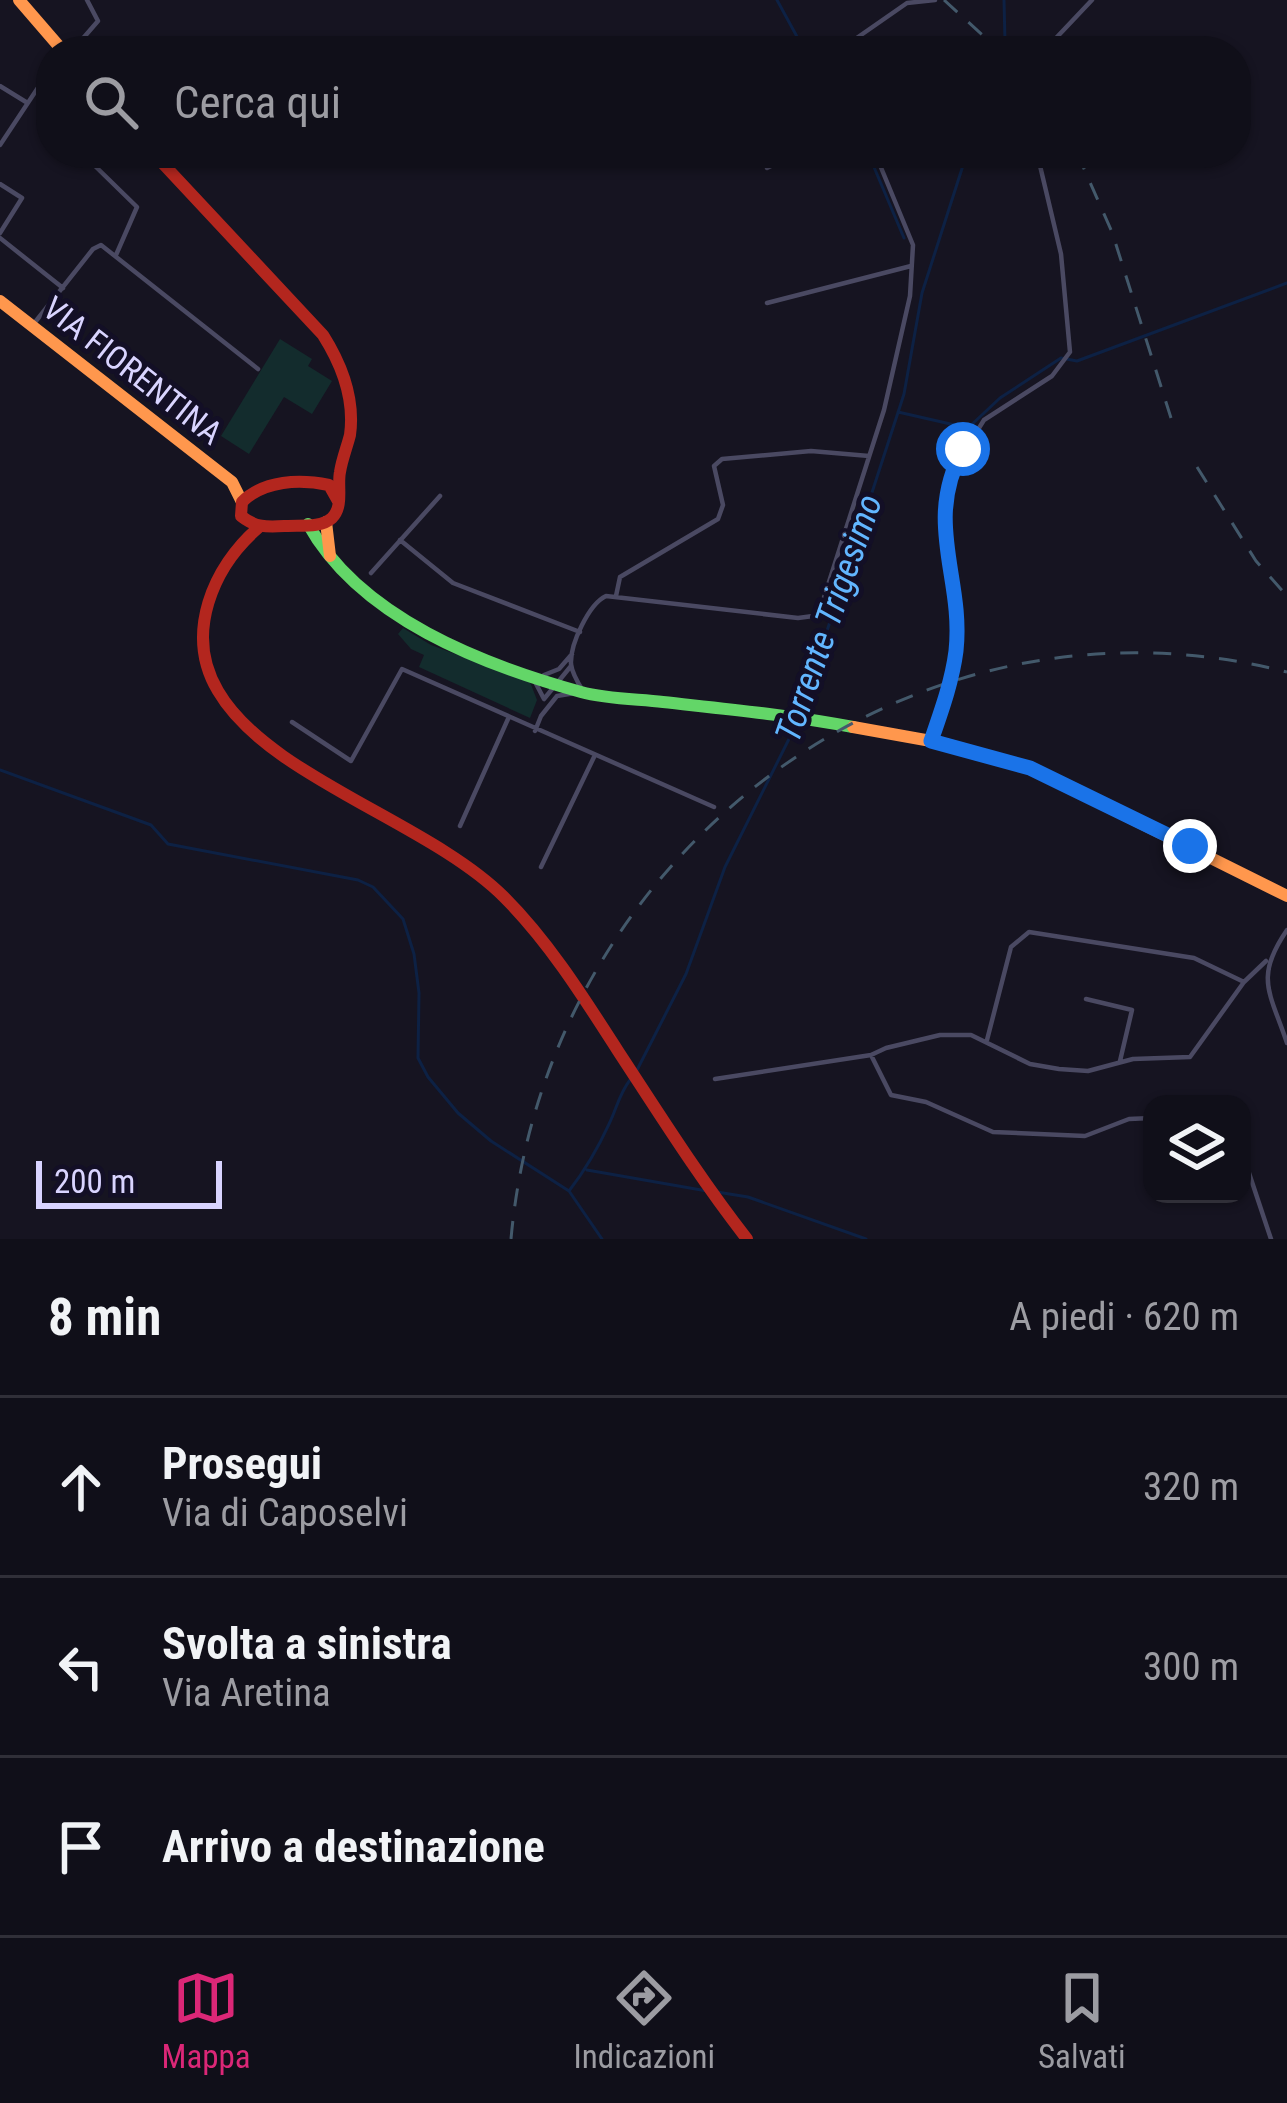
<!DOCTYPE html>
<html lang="it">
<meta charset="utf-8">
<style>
body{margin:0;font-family:"Roboto Condensed",sans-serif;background:#1e1d26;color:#f1f3f6}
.controls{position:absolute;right:36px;bottom:36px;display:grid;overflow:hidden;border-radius:24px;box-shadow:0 3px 9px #0004}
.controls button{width:108px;height:108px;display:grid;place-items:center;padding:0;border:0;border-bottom:3px solid #302f38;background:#100f19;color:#f1f3f6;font:60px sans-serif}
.scale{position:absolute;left:36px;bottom:30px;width:186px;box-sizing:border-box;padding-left:12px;border:6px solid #d9d4ff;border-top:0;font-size:33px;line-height:42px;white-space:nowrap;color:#d9d4ff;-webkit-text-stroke:9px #130f26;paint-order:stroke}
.stop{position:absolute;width:36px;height:36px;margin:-27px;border:9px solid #1a73e8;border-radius:50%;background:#fff}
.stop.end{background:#1a73e8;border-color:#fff;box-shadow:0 3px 12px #0008}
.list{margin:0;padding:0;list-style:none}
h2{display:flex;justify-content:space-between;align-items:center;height:156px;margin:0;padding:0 48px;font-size:51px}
h2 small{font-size:39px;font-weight:400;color:#9c9ca2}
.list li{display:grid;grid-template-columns:78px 1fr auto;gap:36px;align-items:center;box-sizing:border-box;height:180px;padding:0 48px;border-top:3px solid #302f38}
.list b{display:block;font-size:45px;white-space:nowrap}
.list p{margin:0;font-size:39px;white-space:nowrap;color:#9c9ca2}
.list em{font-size:39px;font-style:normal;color:#9c9ca2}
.icon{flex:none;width:66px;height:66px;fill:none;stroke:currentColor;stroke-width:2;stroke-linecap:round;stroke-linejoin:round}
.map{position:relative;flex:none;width:1287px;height:1239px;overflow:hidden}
.search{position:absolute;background:#100f19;box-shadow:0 3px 9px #0004;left:36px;right:36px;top:36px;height:132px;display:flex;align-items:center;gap:30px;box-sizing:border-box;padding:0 42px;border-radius:48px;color:#9c9ca2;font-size:45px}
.sheet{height:696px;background:#100f19}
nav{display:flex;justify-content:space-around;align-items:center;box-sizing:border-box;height:168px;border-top:3px solid #302f38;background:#100f19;font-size:33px;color:#9c9ca2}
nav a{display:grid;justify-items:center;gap:6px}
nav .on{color:#db2777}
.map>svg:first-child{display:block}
</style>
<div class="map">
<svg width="1287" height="1239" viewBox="0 0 1287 1239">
<rect width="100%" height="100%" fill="#161421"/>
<path fill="#132c2d" d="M280 339 312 359 308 366 332 381 312 414 284 397 249 454 221 436Z
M403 628 431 645 530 682 537 700 530 718 419 667 424 655 411 649 398 634Z"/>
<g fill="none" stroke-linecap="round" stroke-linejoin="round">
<path stroke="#0d2144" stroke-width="3" d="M777 0 801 44 810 51
M997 51 1005 42 1004 0
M868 153 904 238
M898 412 968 428 1000 398 1061 358 1077 361 1287 283
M800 714 904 394 922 293 967 153
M0 770 151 825 168 844 358 880 373 887 403 919 414 954 419 993 418 1058 428 1077 458 1113 491 1141 569 1191 602 1239
M636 1072 686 974 725 867 797 723
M587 1170 707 1191
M569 1191C585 1170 598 1148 609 1124 617 1108 619 1094 630 1080
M717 1192 748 1197 866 1239"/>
<path stroke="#4a4962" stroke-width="4.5" d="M72 51 98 21 87 0
M838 51 907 3 935 0
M1051 51 1057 37 1092 0
M0 86 26 102
M0 145 51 68
M94 165 137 207 116 255
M767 168 797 153
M0 184 22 198 0 233
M0 238 63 288
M767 303 911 266
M32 326 93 249 101 245 258 369
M400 540 453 583 580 632
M371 573 440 496
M616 596 620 577 718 519 723 505 714 466 722 459 811 451 869 456
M544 675 559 669 572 654
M533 678 544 699
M583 691C578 683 572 673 571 664 570 644 589 604 606 596L798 618 813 616 820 610 884 410 910 296 913 245 875 153
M544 699 571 666
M292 722 351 761 402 669 714 807
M535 731 541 716 557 696 575 693
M931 741 957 647 944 511 947 479 984 420 1052 376 1070 352 1061 254 1037 153
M460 826 508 719
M541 867 594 757
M1287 930C1254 978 1270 992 1287 1043
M1086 999 1132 1010 1120 1061
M987 1040 1011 947 1029 932 1194 958 1244 982
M871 1055 891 1095 926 1102 993 1132 1085 1136 1129 1119 1152 1118
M715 1079 871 1055 886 1048 940 1035H971L1030 1064 1059 1069 1088 1071 1133 1059 1190 1057 1244 982 1266 961
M1242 1152 1271 1239"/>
<path stroke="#63d668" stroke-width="12" d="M308 524C360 618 483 665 581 692 607 699 636 699 663 702 726 709 790 715 853 727"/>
<path stroke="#ff974d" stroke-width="12" d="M19 0 63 51
M0 301 232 482 242 502
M326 522 330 556
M853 727 931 741 1030 768 1287 896"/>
<path stroke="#b3261e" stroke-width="12" d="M153 153 323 335C342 365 355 399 350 435 347 447 342 459 340 472 337 486 344 506 332 518 321 528 300 525 286 526 267 527 256 528 241 516L242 502C264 480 300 479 329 485L338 501
M258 528C213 567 184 634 218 691 268 777 429 822 504 897 549 942 584 998 618 1051 660 1115 700 1179 747 1239"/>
<path stroke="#43596b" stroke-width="3" stroke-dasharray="18 15" stroke-linecap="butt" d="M944 0 1000 51
M1077 153 1112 232 1171 418
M1197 467 1256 561 1287 596
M511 1239C545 857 907 575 1287 672"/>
</g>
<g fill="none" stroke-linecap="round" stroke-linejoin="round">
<path stroke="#1a73e8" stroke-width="15" d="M963 449C923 524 964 577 956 651 952 682 941 712 931 741L1030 768 1190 846"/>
</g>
<g text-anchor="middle" stroke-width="10" stroke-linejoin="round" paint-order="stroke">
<g font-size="33" fill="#d9d4ff" stroke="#130f26">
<text transform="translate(133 370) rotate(38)" y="12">VIA FIORENTINA</text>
</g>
<g font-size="36" font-style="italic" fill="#62b6ff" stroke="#130f26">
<text transform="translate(828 618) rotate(-71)" y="13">Torrente Trigesimo</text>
</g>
</g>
</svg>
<div class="controls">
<button><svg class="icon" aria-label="layers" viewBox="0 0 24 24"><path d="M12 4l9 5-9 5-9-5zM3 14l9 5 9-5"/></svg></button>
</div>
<div class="scale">200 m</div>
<div class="stop" style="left:963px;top:449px"></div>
<div class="stop end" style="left:1190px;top:846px"></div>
<div class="search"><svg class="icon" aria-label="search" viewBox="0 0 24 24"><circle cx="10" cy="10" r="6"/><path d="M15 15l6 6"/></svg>Cerca qui</div>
</div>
<section class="sheet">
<h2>8 min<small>A piedi · 620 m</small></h2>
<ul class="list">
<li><svg class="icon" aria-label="ahead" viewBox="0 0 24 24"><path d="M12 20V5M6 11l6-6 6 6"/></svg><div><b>Prosegui</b><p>Via di Caposelvi</p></div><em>320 m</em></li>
<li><svg class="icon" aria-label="left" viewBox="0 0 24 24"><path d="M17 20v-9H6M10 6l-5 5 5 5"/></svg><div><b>Svolta a sinistra</b><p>Via Aretina</p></div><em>300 m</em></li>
<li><svg class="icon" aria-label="arrive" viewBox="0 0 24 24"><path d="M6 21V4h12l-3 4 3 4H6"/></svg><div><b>Arrivo a destinazione</b></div></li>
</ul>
</section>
<nav>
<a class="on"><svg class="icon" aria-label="map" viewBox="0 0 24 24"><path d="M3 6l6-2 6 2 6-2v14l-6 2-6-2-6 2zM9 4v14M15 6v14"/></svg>Mappa</a>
<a><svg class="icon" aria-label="directions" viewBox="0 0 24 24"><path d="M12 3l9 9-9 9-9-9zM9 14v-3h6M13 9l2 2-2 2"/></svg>Indicazioni</a>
<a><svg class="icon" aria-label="saved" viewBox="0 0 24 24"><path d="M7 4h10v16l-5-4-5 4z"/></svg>Salvati</a>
</nav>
